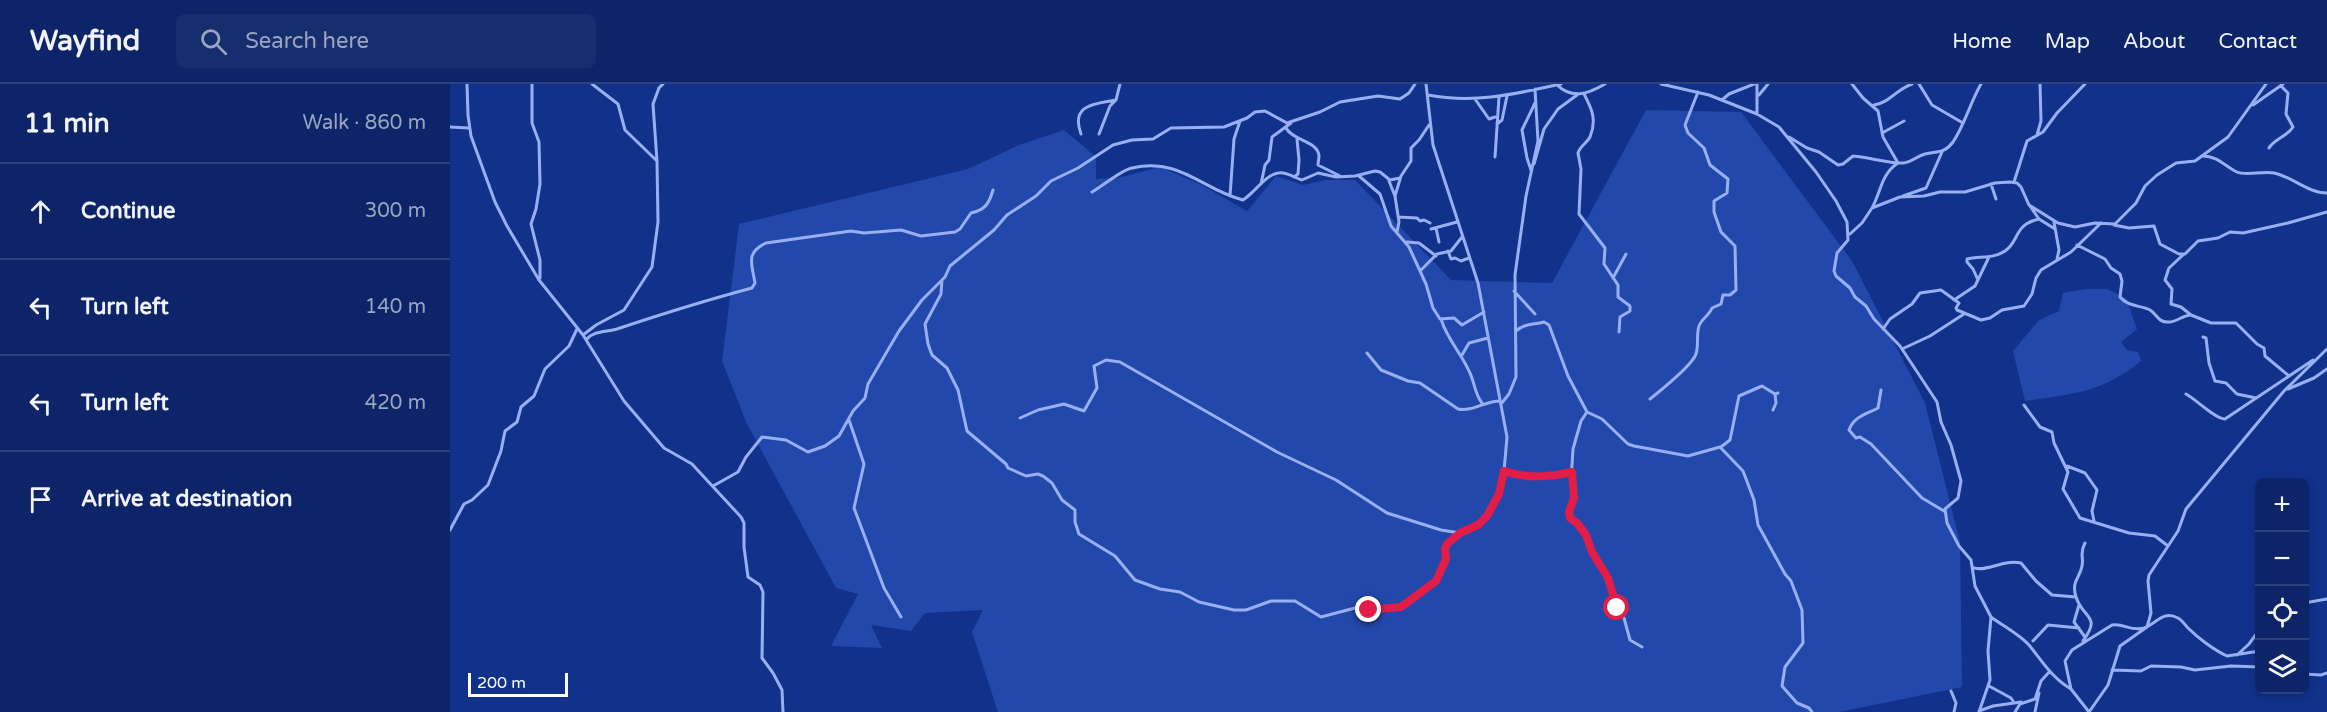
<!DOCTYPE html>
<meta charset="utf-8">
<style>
body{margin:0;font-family:"Varela Round",sans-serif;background:#162d6e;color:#f1f3f6}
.controls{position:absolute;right:18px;bottom:18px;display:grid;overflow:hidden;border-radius:9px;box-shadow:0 3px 9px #0003}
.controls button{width:54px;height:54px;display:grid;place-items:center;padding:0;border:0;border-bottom:2px solid #2d427c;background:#0d2568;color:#f1f3f6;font:30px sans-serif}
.scale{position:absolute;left:18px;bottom:15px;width:100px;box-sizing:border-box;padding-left:6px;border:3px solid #fff;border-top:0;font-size:16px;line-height:21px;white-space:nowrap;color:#fff;-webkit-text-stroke:4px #11318b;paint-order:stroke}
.stop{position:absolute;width:18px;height:18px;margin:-14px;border:4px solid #e11d48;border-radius:50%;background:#fff}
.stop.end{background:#e11d48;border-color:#fff;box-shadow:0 2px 6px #0008}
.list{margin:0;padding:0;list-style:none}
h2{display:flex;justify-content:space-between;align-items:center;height:78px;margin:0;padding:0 24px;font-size:26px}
h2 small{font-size:20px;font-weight:400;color:#9aa5c0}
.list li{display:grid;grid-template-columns:39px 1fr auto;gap:18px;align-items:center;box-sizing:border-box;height:96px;padding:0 24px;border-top:2px solid #2d427c}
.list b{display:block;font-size:22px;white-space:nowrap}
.list em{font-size:20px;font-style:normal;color:#9aa5c0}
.icon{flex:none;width:33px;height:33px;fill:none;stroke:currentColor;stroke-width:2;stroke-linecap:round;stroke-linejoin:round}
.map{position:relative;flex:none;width:1877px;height:628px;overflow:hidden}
header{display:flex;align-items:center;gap:36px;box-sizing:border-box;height:84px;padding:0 30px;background:#0d2568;border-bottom:2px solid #2d427c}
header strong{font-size:28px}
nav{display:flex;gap:33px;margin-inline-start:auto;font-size:21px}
.search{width:420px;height:54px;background:#162d6e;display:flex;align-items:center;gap:15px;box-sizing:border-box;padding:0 21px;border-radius:9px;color:#9aa5c0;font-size:22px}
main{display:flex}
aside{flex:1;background:#0d2568}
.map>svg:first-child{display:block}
</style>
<header>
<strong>Wayfind</strong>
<div class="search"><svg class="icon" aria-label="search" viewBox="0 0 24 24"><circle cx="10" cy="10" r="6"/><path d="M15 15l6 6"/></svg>Search here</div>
<nav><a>Home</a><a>Map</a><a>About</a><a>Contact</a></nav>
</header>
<main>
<aside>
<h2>11 min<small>Walk · 860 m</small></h2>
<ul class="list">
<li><svg class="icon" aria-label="ahead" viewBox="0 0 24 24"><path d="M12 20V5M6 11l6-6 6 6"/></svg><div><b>Continue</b></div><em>300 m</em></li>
<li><svg class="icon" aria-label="left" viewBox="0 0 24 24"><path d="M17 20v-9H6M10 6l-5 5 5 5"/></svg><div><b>Turn left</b></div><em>140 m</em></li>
<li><svg class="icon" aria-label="left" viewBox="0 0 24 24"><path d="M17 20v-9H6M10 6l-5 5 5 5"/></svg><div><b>Turn left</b></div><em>420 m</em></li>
<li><svg class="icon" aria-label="arrive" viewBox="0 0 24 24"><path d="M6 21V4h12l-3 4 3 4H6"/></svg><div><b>Arrive at destination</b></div></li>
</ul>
</aside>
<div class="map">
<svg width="1877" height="628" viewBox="0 0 1877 628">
<rect width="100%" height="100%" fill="#11318b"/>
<path fill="#2348ab" d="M1196 26 1291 28 1402 177 1475 319 1510 458 1512 603 1389 628H548L522 548 533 526 475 529 461 547 421 541 432 564 381 562 408 510 386 504 297 340 272 277 289 140 518 85 569 61 614 46 646 73V95L668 94 710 83 750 100 797 127 826 92 853 101 875 96H905L1001 196 1102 199Z
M1635 205H1657L1676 214 1687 245 1671 258 1677 266 1688 268 1691 277C1652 309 1622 310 1575 317L1563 267 1589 236 1609 227 1613 209Z"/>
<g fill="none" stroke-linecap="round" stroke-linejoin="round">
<path stroke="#98b0f1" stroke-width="3" d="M17 0 18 31 21 52 45 118 57 142 89 196 133 251 174 317 214 364 242 380 291 433 294 439V463L298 493 310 501 313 508 312 574 323 589 332 606 333 628
M82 0V39L89 58 90 100 86 125 81 140 90 176V194
M142 0 168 20 175 46 206 76
M1106 0C1122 16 1138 10 1155 0
M1211 0 1259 11 1307 30 1329 43 1366 88 1386 117 1397 138 1398 156 1387 169 1384 187 1386 192 1400 204 1405 213 1416 222 1424 235 1450 262 1487 318 1491 338 1501 361 1511 397 1508 414 1495 425 1497 439 1509 462 1521 476 1525 502 1541 533 1538 567 1540 596 1529 628
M1307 0V30
M1402 0 1413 14 1428 27 1433 53 1448 79C1431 90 1431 108 1422 124
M1469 0 1482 21 1513 39
M1134 10C1142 25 1147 36 1140 53 1137 59 1130 62 1128 69L1131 85 1129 130 1155 164 1154 180 1168 201V213L1180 222V227L1170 233 1169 248
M978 11C1025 20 1065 10 1111 0
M1309 11 1318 0
M1025 15 1039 35 1045 33
M1272 16 1279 10 1304 0
M1424 21C1439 19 1447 5 1462 0
M1803 21 1833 0
M1047 40 1052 36 1057 12
M0 43 19 44
M836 44C843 57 868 57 869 72 869 75 868 78 868 81L890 92
M1432 49 1454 37
M631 50C620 20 645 20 666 16
M649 50 660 22 666 16 670 0
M1587 51 1591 37 1590 0
M1339 53 1357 64 1369 68 1388 81 1393 80 1403 72C1417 73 1442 80 1453 79 1462 78 1467 72 1475 70 1487 67 1494 70 1503 58 1515 40 1520 19 1531 0
M1819 64C1825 54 1837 53 1843 43L1836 30 1838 9 1831 2
M1753 72C1767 72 1775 82 1787 88 1796 92 1812 87 1824 89 1843 93 1858 109 1877 109
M1045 73 1049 13
M1084 80 1094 45 1108 25 1127 11
M1081 86 1077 74 1072 46 1085 19
M909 92 930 110 941 142 959 163 976 200 983 224 990 235 1004 234 1012 241 1034 228
M844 93 848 90 849 76 847 55
M939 97 945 112
M1564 98 1577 57 1593 48 1607 29 1635 0
M811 100 815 81 819 76 822 53 841 39
M1541 100 1546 115
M642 108C653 102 671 86 682 84 731 73 752 106 793 116 806 108 817 87 833 89 840 90 846 94 852 96L868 89 886 93 905 92 925 87 930 88 940 96 950 94
M780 112 784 55 790 37
M1453 112 1476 104 1492 68
M1580 122 1589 135 1605 145
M948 133 967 134 970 137 974 136 980 139
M1604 138 1609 166 1607 175
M1664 141 1679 144 1704 142 1710 160 1729 170H1735L1748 157 1768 154 1780 148 1793 149 1838 139 1877 128
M986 144 989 158
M981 145 1007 138
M947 148 949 138 945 112 951 92 961 77V64L969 56 979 41
M1400 150 1412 139 1422 124 1450 113 1474 112 1490 108H1515L1545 99 1560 98 1567 99 1571 103 1579 121 1608 139 1625 143 1645 139 1665 140 1686 119 1695 102 1707 91 1726 79 1745 77 1778 53 1816 0
M957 158 969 159 986 172
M1627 161 1655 175 1661 184 1670 190 1672 197 1670 213C1678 223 1690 221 1700 226 1707 230 1708 239 1719 238 1727 238 1733 231 1741 231L1761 239H1786L1807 260 1814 264 1815 272 1839 292
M998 167 1001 175 1005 174 1011 177 1019 174
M1733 171 1719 184 1715 196 1722 205 1721 220 1731 223 1741 231
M970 187 987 170 1001 167 1012 153
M1163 194 1176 170
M492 196 491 210 475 240 478 260 482 271 497 284 508 306 517 347 556 380 558 384 576 392 588 390 593 392 602 399 612 416 625 426V438L629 450 665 472 685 496 710 505 730 508 749 518 784 526H796L821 517H845L871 533 905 524 929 526 951 523 987 495 996 475 995 464 1010 449
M1528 196 1523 185 1517 178V175C1530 172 1543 175 1555 167 1570 157 1563 141 1589 135
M1064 207 1085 230
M1504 216 1525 202 1539 173
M991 235C997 255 1011 269 1019 287 1025 298 1024 309 1032 319
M1433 245 1440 235 1462 220 1470 209 1491 206 1509 219 1506 224 1507 226 1531 236 1540 234 1552 226 1574 222 1582 210 1586 194 1591 186 1621 168 1651 139
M1066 247C1075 239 1083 241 1094 238L1099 241 1118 292 1137 328 1152 335 1178 360 1184 362 1238 372 1270 363 1293 387 1304 416 1308 441 1335 490 1341 497 1352 526 1353 559 1335 583 1332 602 1347 619 1359 624 1362 628
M133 251 146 241 174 226 202 183 208 138 207 77 203 20 209 4 213 0
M1753 253 1756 254 1759 279 1765 297 1776 299 1787 310 1806 314
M137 255C143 247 157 248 167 245 212 230 257 216 302 204L305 199C302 180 295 169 316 159L401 147 414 149 451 146 471 152 505 148 510 145 521 129C535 126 539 120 543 106
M1452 265 1480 252 1514 230
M917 269 931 286 958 297 970 299 1008 325C1022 328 1035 317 1050 317
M1012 271 1019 259 1038 254
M1838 305 1864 294 1877 285
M1431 306 1428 324C1417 330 1404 332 1399 346L1406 354 1410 353 1421 360 1472 414 1494 427
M1736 310C1747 316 1765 335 1775 335L1863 276
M1200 315C1211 306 1242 282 1246 270 1249 261 1246 251 1249 242 1252 234 1259 232 1262 224L1271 220 1273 211H1280L1286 206 1285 162 1271 148 1264 128V117L1277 109 1278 95 1260 81 1254 64 1238 49 1235 41 1248 8
M1051 320 1059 310 1066 293 1065 191 1076 112 1088 57 1085 5
M1574 321 1590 343 1602 348 1604 359 1618 388 1613 405 1630 434 1679 449 1705 452 1718 462
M1323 326 1326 319 1325 310
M1137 328 1131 337 1123 365 1121 397 1124 414 1119 431 1136 451 1142 469 1155 489 1165 521 1174 534 1180 556 1192 563
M570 334 588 326 614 320 634 327 647 304 644 282 656 276 670 278 827 368 886 396 937 429 991 446 1010 449 1028 441 1043 423 1049 410 1054 387 1057 353 1028 199 983 61 976 0
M399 336 414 380 404 424 434 504 451 533
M1271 363 1280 356 1289 312 1312 302 1325 310 1328 309
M1617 382 1635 389 1647 406 1642 427 1644 437
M1054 387C1077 395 1099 393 1122 388
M263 402 288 388 296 373 312 353 336 356 358 368 375 362 389 352 403 327 415 314 418 300 449 247 472 216 495 193 500 182 544 146 557 131 586 112 601 97 628 84 663 61 682 56 703 55 721 44 774 43 797 34 805 28 815 27 837 39 870 28 890 18 928 12 950 15 959 9 965 0
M0 446 14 420 22 416 38 401 51 367 55 347 67 338 71 323 84 312 95 285 119 262 127 245
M1524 484C1538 488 1553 475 1571 479L1586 497 1602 511 1626 513
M1854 519 1877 515
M1629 521 1624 538 1635 553
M1541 533C1553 542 1569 550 1579 561 1592 577 1603 595 1621 605
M1583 557 1598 541 1629 544
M1633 557C1652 531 1633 535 1626 513 1621 497 1630 494 1632 482 1634 472 1629 470 1635 459
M1787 571 1799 560 1810 545
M1662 586 1691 587 1701 582 1731 583 1745 586 1781 582 1810 583
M1854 590 1871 591 1877 589
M1539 602 1561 614 1563 617
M1501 607 1506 619 1504 628
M1529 627 1543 622 1571 618
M1565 628 1570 620 1585 615 1591 597 1600 587
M1585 628 1589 609
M1639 628 1658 601 1670 562 1697 543 1701 529 1698 497 1699 491 1728 447 1736 425 1834 307 1877 265
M1639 628 1621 605 1615 577 1622 566 1662 541C1674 539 1681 548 1694 544 1706 540 1713 526 1728 534 1732 536 1735 541 1738 544 1748 554 1764 566 1777 572L1810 567"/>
</g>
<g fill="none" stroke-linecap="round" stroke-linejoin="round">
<path stroke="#e11d48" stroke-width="8" d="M919 526 951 523 986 497 996 475 995 465 997 460 1010 449 1028 441 1037 432 1049 410 1054 387C1077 395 1099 393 1122 388L1124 414 1119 428 1120 434 1127 439 1136 451 1142 468 1158 494 1167 524"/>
</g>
</svg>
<div class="controls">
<button>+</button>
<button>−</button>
<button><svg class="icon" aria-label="locate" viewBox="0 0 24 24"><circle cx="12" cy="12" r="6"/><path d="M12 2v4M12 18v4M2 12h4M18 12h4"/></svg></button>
<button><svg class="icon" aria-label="layers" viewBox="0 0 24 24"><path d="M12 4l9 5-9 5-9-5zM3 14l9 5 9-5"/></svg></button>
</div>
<div class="scale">200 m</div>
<div class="stop" style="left:1167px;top:524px"></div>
<div class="stop end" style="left:919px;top:526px"></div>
</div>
</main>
